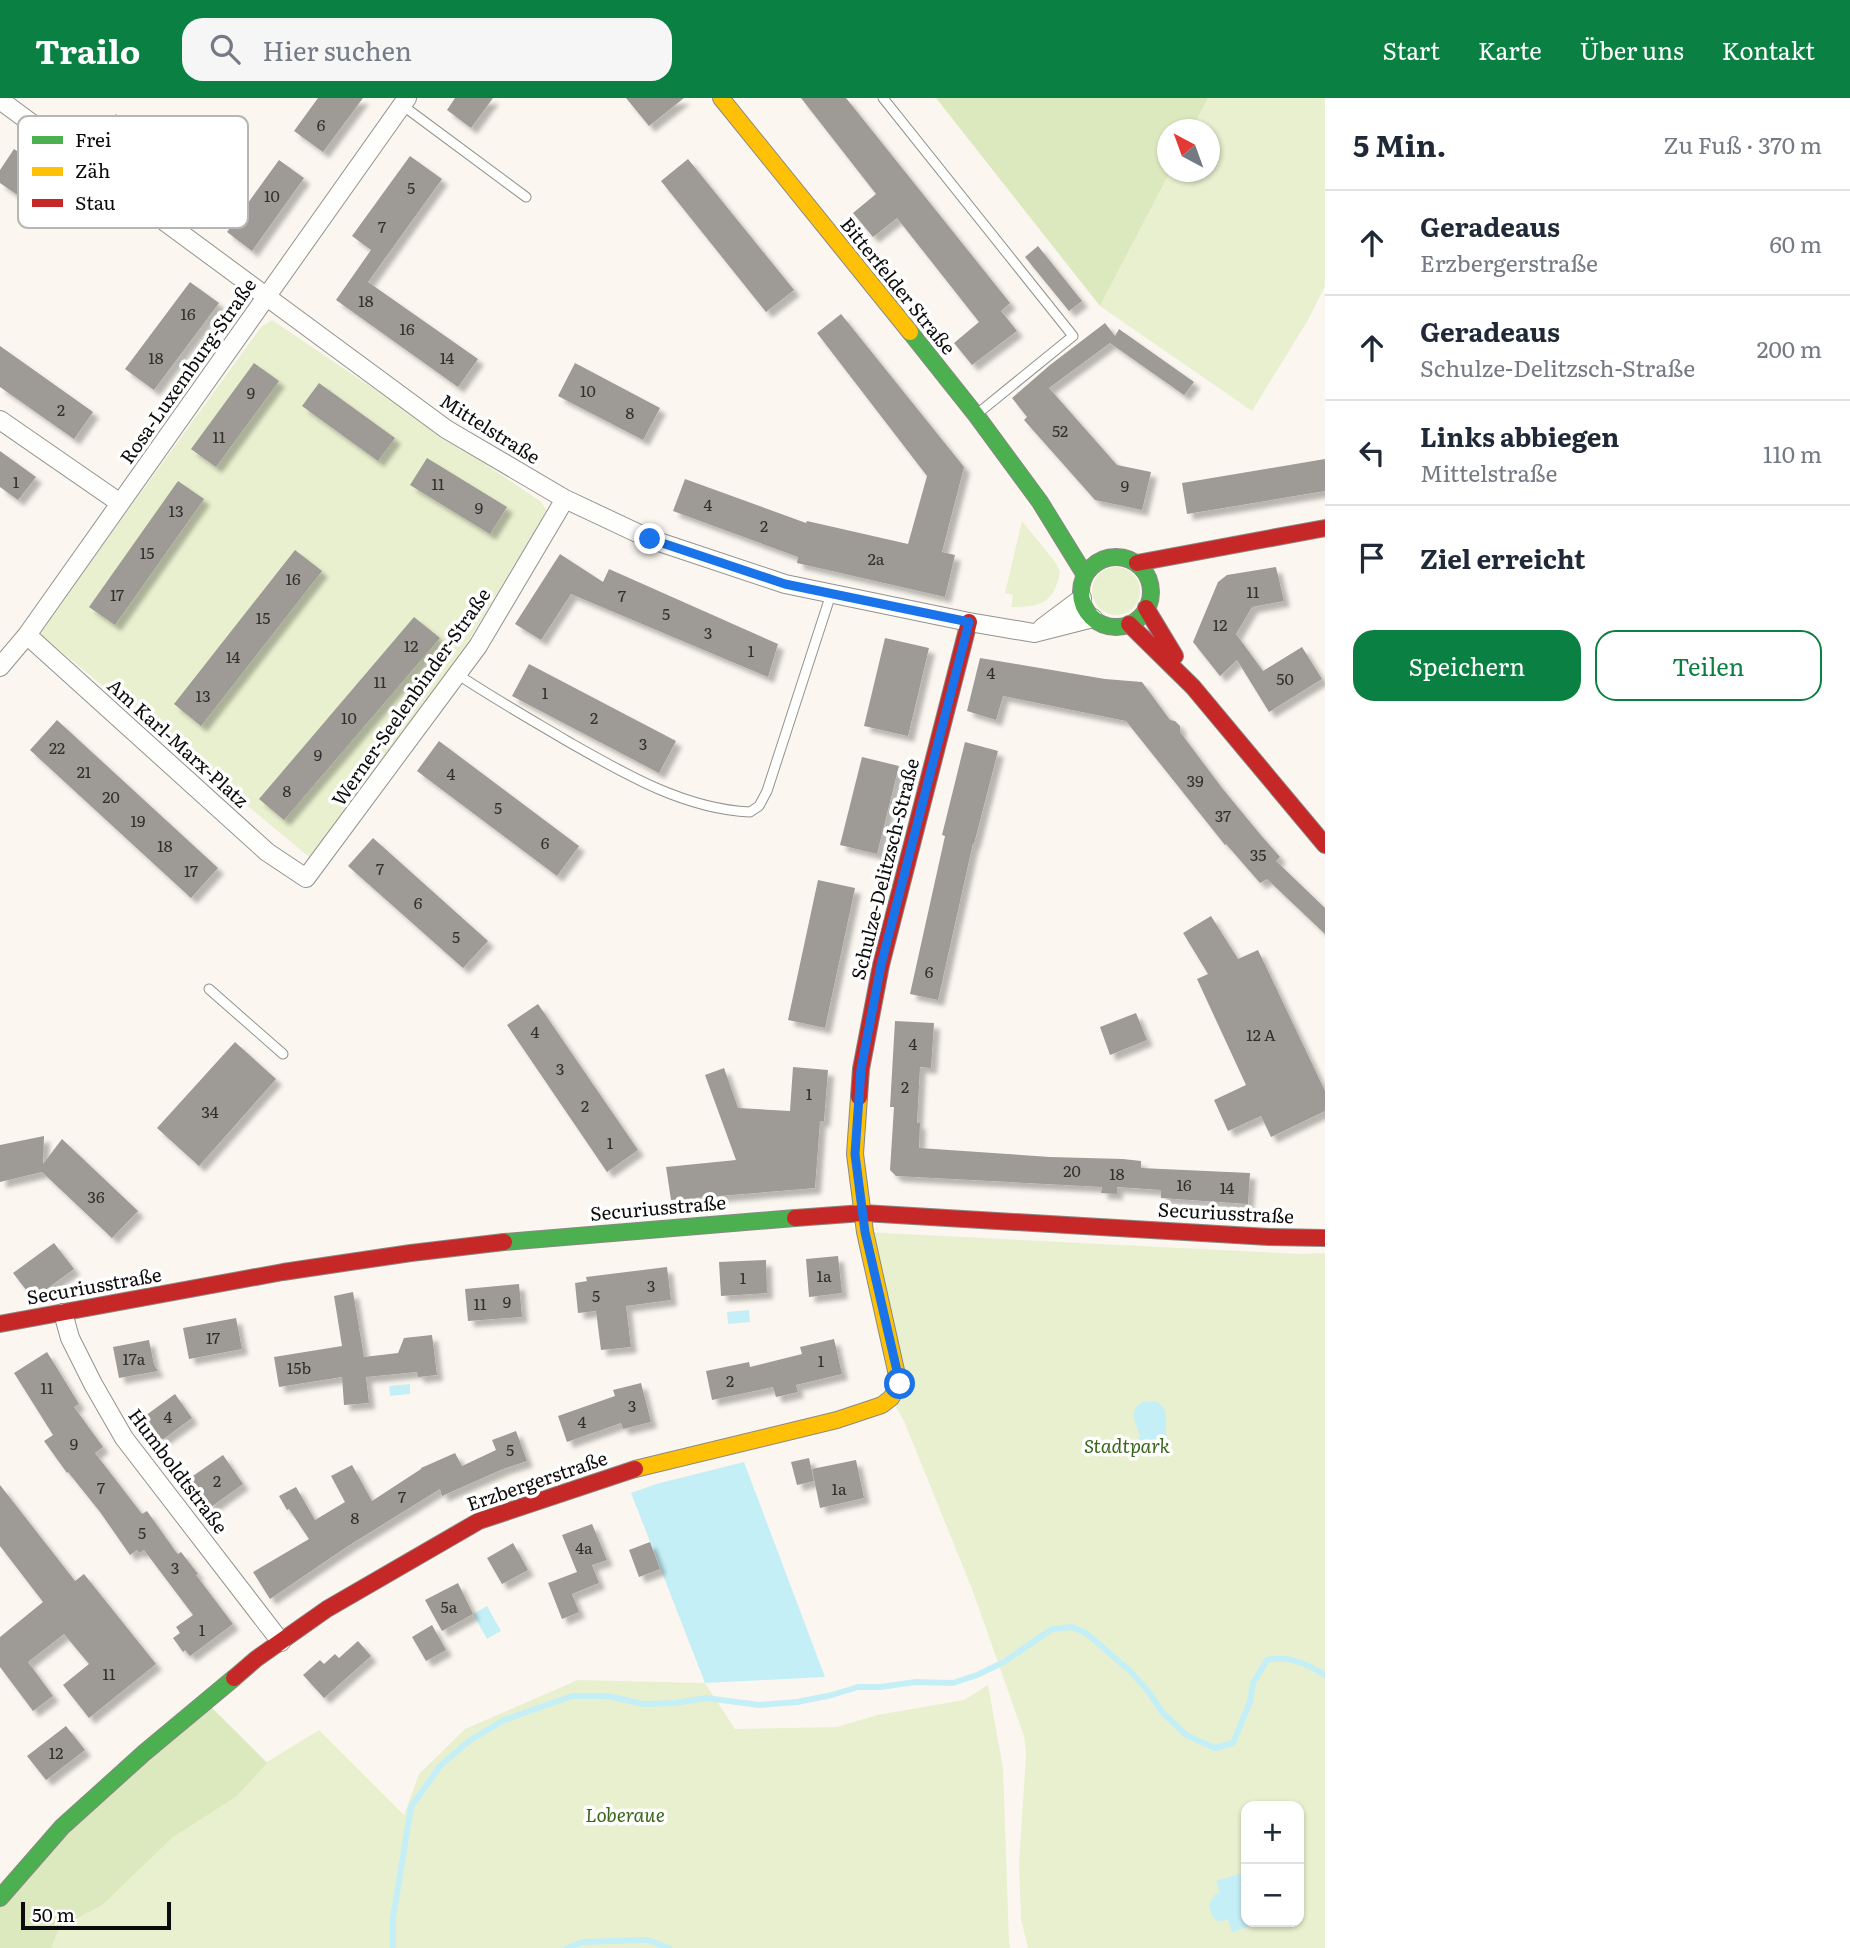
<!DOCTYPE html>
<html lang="de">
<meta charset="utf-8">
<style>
body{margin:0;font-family:Literata,serif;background:#f6f6f7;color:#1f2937}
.controls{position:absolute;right:21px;bottom:21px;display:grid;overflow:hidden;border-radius:14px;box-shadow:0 2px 5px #0004}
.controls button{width:63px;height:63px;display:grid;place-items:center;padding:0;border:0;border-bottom:2px solid #e0e1e3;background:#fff;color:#1f2937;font:35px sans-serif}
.compass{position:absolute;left:1157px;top:21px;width:63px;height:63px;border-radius:50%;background:#fff;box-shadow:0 2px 5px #0004;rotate:319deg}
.scale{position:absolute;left:21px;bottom:18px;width:150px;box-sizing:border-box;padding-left:7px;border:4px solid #0c0c0c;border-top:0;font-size:19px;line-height:24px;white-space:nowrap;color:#0c0c0c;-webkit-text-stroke:5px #fff;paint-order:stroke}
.stop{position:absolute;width:21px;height:21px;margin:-16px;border:5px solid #1a73e8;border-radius:50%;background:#fff}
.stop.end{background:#1a73e8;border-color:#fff;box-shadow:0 2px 7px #0008}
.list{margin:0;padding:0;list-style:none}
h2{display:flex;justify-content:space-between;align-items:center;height:91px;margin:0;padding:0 28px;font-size:30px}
h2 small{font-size:23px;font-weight:400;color:#747a83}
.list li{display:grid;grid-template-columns:46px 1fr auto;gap:21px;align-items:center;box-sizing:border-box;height:105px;padding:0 28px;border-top:2px solid #e0e1e3}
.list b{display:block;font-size:26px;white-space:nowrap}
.list p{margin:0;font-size:23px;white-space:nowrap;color:#747a83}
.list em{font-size:23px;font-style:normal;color:#747a83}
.actions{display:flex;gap:14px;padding:21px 28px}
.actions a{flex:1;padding:16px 0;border:2px solid #0b8043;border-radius:21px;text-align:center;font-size:24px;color:#0b8043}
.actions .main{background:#0b8043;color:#fff}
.icon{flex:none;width:38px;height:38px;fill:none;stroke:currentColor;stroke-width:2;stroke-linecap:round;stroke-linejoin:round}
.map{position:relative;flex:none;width:1325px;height:1850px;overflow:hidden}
header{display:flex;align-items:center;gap:42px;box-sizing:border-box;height:98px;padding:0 35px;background:#0b8043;color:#fff}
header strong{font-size:33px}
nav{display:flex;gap:38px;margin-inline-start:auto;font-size:24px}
.search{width:490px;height:63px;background:#f6f6f7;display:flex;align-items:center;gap:18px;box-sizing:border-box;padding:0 24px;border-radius:21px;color:#747a83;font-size:26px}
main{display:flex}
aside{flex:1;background:#fff}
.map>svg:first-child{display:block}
</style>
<header>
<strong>Trailo</strong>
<div class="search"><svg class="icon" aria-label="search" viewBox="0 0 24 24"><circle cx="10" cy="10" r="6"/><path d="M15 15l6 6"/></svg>Hier suchen</div>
<nav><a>Start</a><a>Karte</a><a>Über uns</a><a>Kontakt</a></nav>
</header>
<main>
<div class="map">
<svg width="1325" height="1850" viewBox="0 0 1325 1850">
<defs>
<filter id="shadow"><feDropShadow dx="6" dy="6" stdDeviation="2" flood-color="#0004"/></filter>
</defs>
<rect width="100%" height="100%" fill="#fbf7f0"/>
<path fill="#e9f0cf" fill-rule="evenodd" d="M1208 0H1325V188L1308 222 1252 313 1100 208 1170 74H1210V32L1192 31Z
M272 222 540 403 546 411 544 418 467 545 388 657 309 759 39 535 261 229Z
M1022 423 1056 465 1060 474C1054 505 1042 509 1011 509L1013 497 1005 495Z
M1092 493a24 24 0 1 1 48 0a24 24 0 1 1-48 0Z
M865 1134 1300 1156 1325 1155V1850H1028L1021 1821 1019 1765 1026 1657 1024 1638 972 1491 904 1323 891 1300ZM1246 1708H1299V1824H1246Z
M578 1582 705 1585 735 1631 837 1629 877 1617 964 1602 988 1587 1003 1670 1009 1843 1010 1850H0L206 1604 267 1664 319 1632 404 1717 419 1676 465 1631Z"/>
<path fill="#dce8bd" d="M936 0H1208L1192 31 1168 32V74H1170L1100 208Z
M206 1604 267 1665 237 1698 173 1739 102 1807 59 1830 51 1850H0V1801Z"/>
<path fill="#c5eff6" d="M749 1212 750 1224 728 1226 727 1214Z
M410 1286V1296L390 1298 389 1288Z
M1154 1303C1168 1308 1166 1319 1166 1331 1165 1340 1168 1334 1166 1343 1163 1357 1149 1356 1139 1350L1128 1353 1126 1348 1138 1341 1140 1338 1133 1318 1136 1309 1142 1304Z
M744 1364 825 1579 705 1585 631 1395 656 1386Z
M487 1508 501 1533 487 1541 473 1516Z
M1246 1774V1824H1264L1232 1834 1228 1822 1217 1823 1212 1818 1209 1807 1214 1797 1220 1795 1216 1783Z"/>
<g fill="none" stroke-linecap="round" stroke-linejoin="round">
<path stroke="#c5eff6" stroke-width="6" d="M393 1850V1820L411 1709 440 1668 469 1643 504 1622 572 1598H607L644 1606 676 1605 706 1600 759 1607 797 1604 832 1597 858 1589H880L916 1584 953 1585 977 1577 1004 1564 1052 1531 1072 1529 1086 1535 1130 1573 1149 1594 1162 1614 1186 1637 1215 1650 1233 1645 1250 1604 1253 1585 1267 1562C1289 1557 1307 1566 1325 1577
M567 1850 582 1844 648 1842 669 1850"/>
</g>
<path fill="#9e9a96" filter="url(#shadow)" d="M318 0H363L323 54 294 33Z
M455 0H493L471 30 447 12Z
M626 0H684L649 28Z
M801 0H846L1010 205 1001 213 1017 233 972 267 954 245 979 224 897 120 873 139 853 115 876 96Z
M116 16 175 58 153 90 94 47Z
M14 51 68 88 47 117 0 85V72Z
M410 58 442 81 368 184 478 261 458 289 336 202 371 152 352 138Z
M688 61 794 192 766 214 661 83Z
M279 62 304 80 252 153 227 134Z
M1038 148 1082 203 1069 213 1025 159Z
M190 184 219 205 154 292 125 271Z
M841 216 964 369 942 454 955 457 945 499 797 465 798 459 673 413 685 381 806 425 807 423 908 446 927 378 817 235Z
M1105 225 1115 238 1119 231 1194 284 1184 297 1110 245 1049 290 1117 367 1151 374 1142 412 1095 402 1024 322 1027 319 1012 300 1050 267Z
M0 248 93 314 74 341 0 289Z
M254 265 279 283 216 369 191 351Z
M575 265 660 310 643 342 558 298Z
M319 285 395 340 378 363 302 308Z
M0 353 36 379 18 402 0 389Z
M427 360 507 409 490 436 410 387Z
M1325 361V393L1187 416 1182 385Z
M178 383 204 401 115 527 89 509Z
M295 452 322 473 201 628 174 606Z
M560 456 603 484 609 471 778 546 768 579 571 496 541 542 515 526Z
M1276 469 1284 503 1252 509 1236 536 1263 573 1302 549 1322 581 1269 614 1237 562 1220 578 1193 544 1218 484 1227 477Z
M414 519 440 540 284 722 259 701Z
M885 540 929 550 908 638 864 628Z
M980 560 1105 581 1142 584 1170 622 1175 623 1180 628V634L1222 690 1259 735 1280 759 1276 763 1325 810V836L1267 781 1260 785 1226 746 1225 747 1126 623 1003 598 996 622 967 613Z
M529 566 676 643 659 675 512 598Z
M57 622 218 770 191 800 30 652Z
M439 643 579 748 557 778 417 673Z
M965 644 998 653 974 746 973 745 938 902 910 896 945 738 942 737Z
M862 659 899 668 877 756 840 747Z
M373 740 488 843 463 870 348 768Z
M818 782 855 790 825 930 788 922Z
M1211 818 1238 861 1258 852 1325 993V1013L1271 1039 1261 1018 1228 1033 1214 1002 1246 987 1197 881 1208 876 1183 835Z
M538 906 638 1052 607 1074 507 927Z
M1136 915 1147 942 1110 957 1100 929Z
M895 923 934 925 931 970 920 969 917 1025H920L919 1050 1050 1059 1123 1061 1141 1063V1070L1250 1075 1248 1106 1161 1100V1092L1117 1089V1096L1101 1095 1102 1089 896 1078 890 1072 894 1009H890Z
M235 944 276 981 199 1068 157 1030Z
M793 969 828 972 824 1023H820L815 1090 671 1102 666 1069 736 1062 705 977 724 970 738 1010 790 1013Z
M44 1038 43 1066 62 1041 138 1113 112 1140 42 1074 0 1084V1047Z
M54 1145 74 1171 33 1201 13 1175Z
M838 1158 842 1195 809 1199 806 1161Z
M766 1162 767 1195 721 1198 719 1164Z
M667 1169 671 1202 626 1208 631 1249 601 1252 596 1213 578 1215 575 1185 587 1183 586 1179Z
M519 1186 522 1219 468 1223 465 1191Z
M353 1194 364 1259 398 1255 404 1240 432 1237 437 1277 418 1279 417 1274 366 1279 369 1305 344 1307 342 1279 279 1289 274 1259 342 1248 334 1198Z
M236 1220 242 1251 189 1261 183 1230Z
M834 1241 842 1276 796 1287 798 1294 776 1299 773 1289 712 1302 706 1273 749 1264 750 1269 802 1256 800 1249Z
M149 1242 154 1267 158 1273 119 1280 113 1249Z
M47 1254 79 1306 74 1309 103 1349 95 1355 142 1416 147 1413 176 1454 178 1456 181 1454 198 1476 196 1477 233 1526 190 1558 185 1552 183 1554 173 1540 180 1535 176 1529 193 1517 144 1452 139 1455 137 1452 130 1457 100 1414 68 1374 67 1375 44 1343 53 1337 14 1275Z
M641 1285 651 1324 623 1331 621 1325 567 1344 558 1318 615 1298 613 1292Z
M175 1296 192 1320 162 1342 145 1318Z
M516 1333 527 1363 503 1371 442 1398 440 1391 348 1448 270 1501 253 1474 309 1441 289 1411 287 1412 279 1398 296 1389 315 1422 345 1404 331 1378 352 1367 372 1403 421 1371V1370L455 1355 462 1368 496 1352 492 1342Z
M223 1357 243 1386 211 1409 190 1380Z
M809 1360 814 1383 797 1387 791 1364Z
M856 1362 864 1400 820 1410 812 1371Z
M0 1387 75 1483 84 1476 156 1566 89 1620 63 1587 89 1566 64 1536 28 1564 53 1598 33 1613 0 1569V1539L43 1504 0 1448Z
M592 1426 607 1462 592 1467 599 1485 572 1496 579 1514 562 1521 548 1485 577 1474 562 1437Z
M650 1444 660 1471 639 1479 629 1452Z
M513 1445 528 1472 502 1486 487 1460Z
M458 1485 473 1516 442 1533 425 1502Z
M432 1527 446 1552 426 1563 412 1539Z
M358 1543 371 1558 324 1600 303 1577 320 1562 324 1566 335 1556 339 1560Z
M66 1628 85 1652 46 1682 27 1658Z"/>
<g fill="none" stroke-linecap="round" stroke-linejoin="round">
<g stroke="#94928f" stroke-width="11">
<path id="lane" d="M883 0 1073 238 977 316
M402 7 526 99
M457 576C493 600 530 621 567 643 623 675 684 711 750 714L759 708 767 693 831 496
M209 891 283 956"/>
</g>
<g stroke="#94928f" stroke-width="20">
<path id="street" d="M0 2 446 331 565 401 650 441 785 486 969 524 1034 535 1093 520
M0 322 120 405
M1042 530 1082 500
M27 537 267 754 306 780 478 548 565 401
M0 569 27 537 407 0
M63 1215 70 1240 93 1286 124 1340 281 1544"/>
</g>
<g stroke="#8a8885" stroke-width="18">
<path id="fast" d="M910 234 976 317 1040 404 1085 477
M1081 494a35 35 0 1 1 70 0a35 35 0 1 1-70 0Z
M504 1144 795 1120
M0 1800 62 1729 144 1655 234 1580"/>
</g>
<g stroke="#8a8885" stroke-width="18">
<path id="slow" d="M721 0 910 234
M635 1371 837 1322 882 1307 891 1300 899 1286 865 1134 855 1056 859 999"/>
</g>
<g stroke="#8a8885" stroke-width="18">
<path id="jam" d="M1137 465 1325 430
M1146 510 1175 558
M1129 526 1193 589 1325 747
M859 999 861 971 881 867 969 524
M795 1120 863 1115 1269 1139 1325 1140
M0 1226 283 1174 411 1155 504 1144
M234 1580 256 1561 327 1511 479 1423 635 1371"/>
</g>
<use href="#lane" stroke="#fefefd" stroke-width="9"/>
<use href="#street" stroke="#fefefd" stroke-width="18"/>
<use href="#fast" stroke="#4caf50" stroke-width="16"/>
<use href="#slow" stroke="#ffc107" stroke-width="16"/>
<use href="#jam" stroke="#c62828" stroke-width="16"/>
</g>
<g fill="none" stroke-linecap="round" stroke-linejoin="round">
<path stroke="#1a73e8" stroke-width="9" d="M650 441 785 486 969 524 881 867 861 971 855 1056 865 1134 900 1286"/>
</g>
<g text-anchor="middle" stroke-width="7" stroke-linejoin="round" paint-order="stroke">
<g font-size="16" fill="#30302e">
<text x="321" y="33">6</text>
<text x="411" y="96">5</text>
<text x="272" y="104">10</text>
<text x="382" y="135">7</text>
<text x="366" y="209">18</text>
<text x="188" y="222">16</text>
<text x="407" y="237">16</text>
<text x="156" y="266">18</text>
<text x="447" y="266">14</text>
<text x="588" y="299">10</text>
<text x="251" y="301">9</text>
<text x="61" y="318">2</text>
<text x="630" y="321">8</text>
<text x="1060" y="339">52</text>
<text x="219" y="345">11</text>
<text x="16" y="390">1</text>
<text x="438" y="392">11</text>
<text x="1125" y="394">9</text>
<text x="708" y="413">4</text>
<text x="479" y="416">9</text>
<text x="176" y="419">13</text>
<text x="764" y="434">2</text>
<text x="147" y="461">15</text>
<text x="876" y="467">2a</text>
<text x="293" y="487">16</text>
<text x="1253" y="500">11</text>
<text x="117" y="503">17</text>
<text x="622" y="504">7</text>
<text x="666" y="522">5</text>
<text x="263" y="526">15</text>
<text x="1220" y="533">12</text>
<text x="708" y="541">3</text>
<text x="411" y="554">12</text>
<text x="751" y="559">1</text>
<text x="233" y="565">14</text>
<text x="991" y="581">4</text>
<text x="1285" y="587">50</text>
<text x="380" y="590">11</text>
<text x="545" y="601">1</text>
<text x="203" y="604">13</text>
<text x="349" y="626">10</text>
<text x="594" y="626">2</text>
<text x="643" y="652">3</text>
<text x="57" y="656">22</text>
<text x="318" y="663">9</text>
<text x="84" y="680">21</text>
<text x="451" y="682">4</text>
<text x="1195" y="689">39</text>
<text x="287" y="699">8</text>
<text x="111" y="705">20</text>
<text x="498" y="716">5</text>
<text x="1223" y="724">37</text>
<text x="138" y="729">19</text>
<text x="545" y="751">6</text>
<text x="165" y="754">18</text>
<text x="1258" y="763">35</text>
<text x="380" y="777">7</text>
<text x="191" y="779">17</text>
<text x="418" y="811">6</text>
<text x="456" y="845">5</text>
<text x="929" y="880">6</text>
<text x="535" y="940">4</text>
<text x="1261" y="943">12 A</text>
<text x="913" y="952">4</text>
<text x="560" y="977">3</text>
<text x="905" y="995">2</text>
<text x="809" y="1002">1</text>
<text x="585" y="1014">2</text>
<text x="210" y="1020">34</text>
<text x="610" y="1051">1</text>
<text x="1072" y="1079">20</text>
<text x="1117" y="1082">18</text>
<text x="1184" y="1093">16</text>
<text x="1227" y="1096">14</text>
<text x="96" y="1105">36</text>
<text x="824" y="1184">1a</text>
<text x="743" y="1186">1</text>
<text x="651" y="1194">3</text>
<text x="596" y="1204">5</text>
<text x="507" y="1210">9</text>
<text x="480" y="1212">11</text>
<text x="213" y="1246">17</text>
<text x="134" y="1267">17a</text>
<text x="821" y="1269">1</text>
<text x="299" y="1276">15b</text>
<text x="730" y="1289">2</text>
<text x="47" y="1296">11</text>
<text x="632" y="1314">3</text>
<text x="168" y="1325">4</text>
<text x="582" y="1330">4</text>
<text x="74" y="1352">9</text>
<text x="510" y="1358">5</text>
<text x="217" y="1389">2</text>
<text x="101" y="1396">7</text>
<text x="839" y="1397">1a</text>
<text x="402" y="1405">7</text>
<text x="355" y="1426">8</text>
<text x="142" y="1441">5</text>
<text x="584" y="1456">4a</text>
<text x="175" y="1476">3</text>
<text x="449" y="1515">5a</text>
<text x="202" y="1538">1</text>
<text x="109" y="1582">11</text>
<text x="56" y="1661">12</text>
</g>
<g font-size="19" fill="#0c0c0c" stroke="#fff">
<text transform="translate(898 188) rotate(51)" y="7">Bitterfelder Straße</text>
<text transform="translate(188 273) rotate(-55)" y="7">Rosa-Luxemburg-Straße</text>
<text transform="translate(490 331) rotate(32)" y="7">Mittelstraße</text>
<text transform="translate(411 599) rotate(-55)" y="7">Werner-Seelenbinder-Straße</text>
<text transform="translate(178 645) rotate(42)" y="7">Am Karl-Marx-Platz</text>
<text transform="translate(885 771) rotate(-76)" y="7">Schulze-Delitzsch-Straße</text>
<text transform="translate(658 1110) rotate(-5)" y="7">Securiusstraße</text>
<text transform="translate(1226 1115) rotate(3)" y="7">Securiusstraße</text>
<text transform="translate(94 1188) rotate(-10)" y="7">Securiusstraße</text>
<text transform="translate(178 1373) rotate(53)" y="7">Humboldtstraße</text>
<text transform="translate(537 1383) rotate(-19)" y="7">Erzbergerstraße</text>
</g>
<g font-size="19" font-style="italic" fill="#39661b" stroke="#fff">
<text x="1127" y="1355">Stadtpark</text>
<text x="625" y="1724">Loberaue</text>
</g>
</g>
<rect x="18" y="18" width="230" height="112" rx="10" fill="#fff" stroke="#b6b6b6" stroke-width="2"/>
<rect x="32" y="38" width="31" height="8" fill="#4caf50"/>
<rect x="32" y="69" width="31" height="9" fill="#ffc107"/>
<rect x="32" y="101" width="31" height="8" fill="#c62828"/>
<g font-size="19" fill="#0c0c0c">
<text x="75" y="49">Frei</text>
<text x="75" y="80">Zäh</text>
<text x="75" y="112">Stau</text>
</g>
</svg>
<div class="controls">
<button>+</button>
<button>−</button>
</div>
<svg class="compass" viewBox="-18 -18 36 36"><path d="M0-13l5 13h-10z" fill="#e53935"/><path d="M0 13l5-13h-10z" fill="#747a83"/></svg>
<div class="scale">50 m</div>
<div class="stop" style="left:900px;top:1286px"></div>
<div class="stop end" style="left:650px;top:441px"></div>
</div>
<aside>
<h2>5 Min.<small>Zu Fuß · 370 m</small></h2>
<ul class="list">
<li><svg class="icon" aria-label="ahead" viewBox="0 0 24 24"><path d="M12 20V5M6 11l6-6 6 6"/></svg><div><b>Geradeaus</b><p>Erzbergerstraße</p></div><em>60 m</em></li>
<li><svg class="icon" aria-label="ahead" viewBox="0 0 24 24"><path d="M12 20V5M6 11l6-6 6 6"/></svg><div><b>Geradeaus</b><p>Schulze-Delitzsch-Straße</p></div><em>200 m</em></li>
<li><svg class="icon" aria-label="left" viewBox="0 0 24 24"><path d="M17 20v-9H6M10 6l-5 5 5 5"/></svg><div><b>Links abbiegen</b><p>Mittelstraße</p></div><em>110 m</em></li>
<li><svg class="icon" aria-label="arrive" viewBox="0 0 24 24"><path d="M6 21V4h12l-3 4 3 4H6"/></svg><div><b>Ziel erreicht</b></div></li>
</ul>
<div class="actions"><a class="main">Speichern</a><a>Teilen</a></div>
</aside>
</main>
